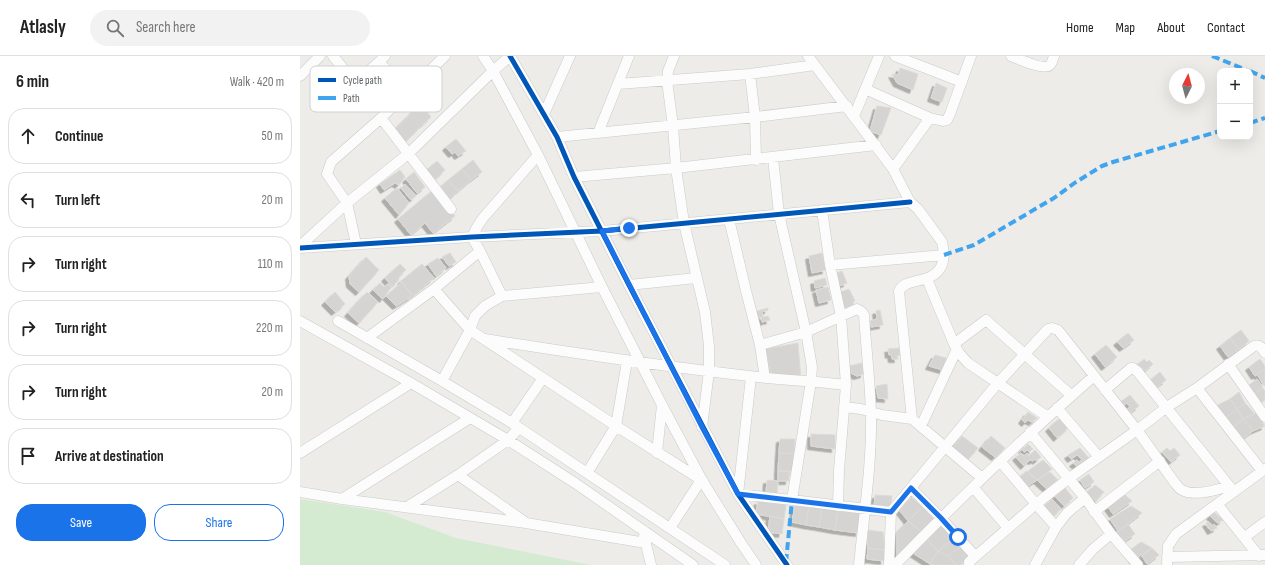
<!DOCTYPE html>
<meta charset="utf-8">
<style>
body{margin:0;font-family:"Sofia Sans Condensed",sans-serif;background:#f2f2f2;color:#222}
.controls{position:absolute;right:12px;top:12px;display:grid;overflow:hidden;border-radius:8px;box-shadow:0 4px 16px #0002}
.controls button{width:36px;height:36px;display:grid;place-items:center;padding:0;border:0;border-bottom:1px solid #e0e0e0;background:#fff;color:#222;font:20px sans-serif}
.compass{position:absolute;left:869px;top:12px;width:36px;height:36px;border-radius:50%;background:#fff;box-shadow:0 4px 16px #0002;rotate:6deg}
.stop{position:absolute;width:12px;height:12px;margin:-9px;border:3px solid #1a73e8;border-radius:50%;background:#fff}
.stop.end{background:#1a73e8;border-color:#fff;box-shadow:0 1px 4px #0008}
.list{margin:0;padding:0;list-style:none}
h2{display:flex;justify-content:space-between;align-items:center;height:52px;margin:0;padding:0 16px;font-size:17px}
h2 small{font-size:13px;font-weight:400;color:#767676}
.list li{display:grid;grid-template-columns:26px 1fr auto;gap:12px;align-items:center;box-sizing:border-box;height:56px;margin:0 8px 8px;padding:0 8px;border:1px solid #e0e0e0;border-radius:16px}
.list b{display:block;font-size:15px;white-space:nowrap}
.list em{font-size:13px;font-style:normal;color:#767676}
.actions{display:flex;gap:8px;padding:12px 16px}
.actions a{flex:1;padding:9px 0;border:1px solid #1a73e8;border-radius:16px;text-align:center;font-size:14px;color:#1a73e8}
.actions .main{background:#1a73e8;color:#fff}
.icon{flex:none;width:22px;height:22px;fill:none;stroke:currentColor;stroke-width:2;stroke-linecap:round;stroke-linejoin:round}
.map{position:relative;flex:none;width:965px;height:509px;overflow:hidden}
header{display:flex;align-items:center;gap:24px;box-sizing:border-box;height:56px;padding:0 20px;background:#fff;border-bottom:1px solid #e0e0e0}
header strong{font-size:19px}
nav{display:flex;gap:22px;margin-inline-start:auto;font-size:14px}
.search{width:280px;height:36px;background:#f2f2f2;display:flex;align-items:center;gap:10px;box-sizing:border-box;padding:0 14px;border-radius:22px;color:#767676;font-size:15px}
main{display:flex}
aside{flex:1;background:#fff}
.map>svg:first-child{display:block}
</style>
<header>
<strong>Atlasly</strong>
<div class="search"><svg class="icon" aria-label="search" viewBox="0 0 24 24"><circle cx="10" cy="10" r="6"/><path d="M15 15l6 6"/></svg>Search here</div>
<nav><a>Home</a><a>Map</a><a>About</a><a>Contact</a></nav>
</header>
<main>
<aside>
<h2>6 min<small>Walk · 420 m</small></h2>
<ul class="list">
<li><svg class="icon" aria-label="ahead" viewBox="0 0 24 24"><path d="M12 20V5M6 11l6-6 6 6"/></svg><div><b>Continue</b></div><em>50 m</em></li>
<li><svg class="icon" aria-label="left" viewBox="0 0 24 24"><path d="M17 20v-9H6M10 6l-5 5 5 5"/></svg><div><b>Turn left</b></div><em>20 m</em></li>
<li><svg class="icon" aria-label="right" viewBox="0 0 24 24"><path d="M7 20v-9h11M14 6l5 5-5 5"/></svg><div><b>Turn right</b></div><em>110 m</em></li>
<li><svg class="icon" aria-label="right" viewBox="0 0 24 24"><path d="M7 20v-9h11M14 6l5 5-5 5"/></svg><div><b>Turn right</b></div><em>220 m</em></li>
<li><svg class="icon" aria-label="right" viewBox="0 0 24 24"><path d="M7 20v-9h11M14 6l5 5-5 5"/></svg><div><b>Turn right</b></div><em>20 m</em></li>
<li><svg class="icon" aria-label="arrive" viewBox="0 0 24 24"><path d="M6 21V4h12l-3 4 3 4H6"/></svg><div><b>Arrive at destination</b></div></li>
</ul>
<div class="actions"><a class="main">Save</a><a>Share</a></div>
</aside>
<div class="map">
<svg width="965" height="509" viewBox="0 0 965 509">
<defs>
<filter id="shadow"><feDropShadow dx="-3.5" dy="3.5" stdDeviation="0" flood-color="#0004"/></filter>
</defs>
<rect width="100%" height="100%" fill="#edece8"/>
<path fill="#d5ebd1" d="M0 443 85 456 156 482 291 509H0Z"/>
<path fill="#d5d4d2" stroke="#dddbd6" filter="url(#shadow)" d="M600 12 618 18 613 34 597 27 592 18 598 19Z
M636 27 647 32 642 46 631 42Z
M121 48 131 61 122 69 111 57Z
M577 50 591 52 581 79 570 75Z
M110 58 121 70 105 86 95 73Z
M156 83 166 95 158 100 155 96 152 98 146 91Z
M173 104 182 116 171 124 162 113Z
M137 105 145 114 132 126 124 116Z
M162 113 171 124 158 135 148 124Z
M100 114 105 121 99 129 95 127 84 134 80 128Z
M114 116 125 131 117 137 106 123Z
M148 124 158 135 147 144 138 133Z
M105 128 116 140 111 144 101 132Z
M97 132 109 147 99 159 85 142Z
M133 134 155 160 133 177 125 167 111 179 98 163Z
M150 197 156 206 149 210 142 201Z
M522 197 526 214 512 217 509 200Z
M66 201 79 214 59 236 50 228 49 220Z
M138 202 146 212 136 220 128 208Z
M100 208 106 214 100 219 98 225 92 230 85 222Z
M122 208 134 222 113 239 101 225Z
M542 215 547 227 539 230 534 218Z
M525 222 527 229 515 232 514 225Z
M102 226 112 240 96 250 86 240Z
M80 227 84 231 88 228 92 230 83 243 73 234Z
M528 231 531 244 519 247 516 234Z
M549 233 555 245 553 246 554 249 545 252 538 237Z
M35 236 45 248 35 256 25 246Z
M67 236 78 246 59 267 48 257Z
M468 252V254L462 256 463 261 468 260 470 264 462 266 461 261 456 262 454 256Z
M580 254 583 269 571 271 570 265 577 263 576 255Z
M941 274 949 285 939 293 930 282Z
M828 277 834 284 823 292 817 286Z
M930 282 939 293 928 301 920 290Z
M498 287 501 324 472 322 465 293Z
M806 289 817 301 805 311 795 298Z
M599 292 600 299 597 300 598 303H592L591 298 589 299 588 293Z
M635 299 646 302 643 314 629 310Z
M844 303 847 306 849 304 853 308 845 315 838 308Z
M960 303 965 310V313L955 320 949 311Z
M562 307 564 318 557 320 551 317 549 310Z
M965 313V329L964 330 957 318Z
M860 316 866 324 857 331 850 324Z
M957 323 963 332 953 338 948 330Z
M587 328 588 343 578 342 576 330Z
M963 332 965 335V344L959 348 953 338Z
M939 336 945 347 937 353 930 343Z
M830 339 839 350 830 357 827 353 830 351 827 347 822 351 819 347Z
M930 343 937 353 925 362 916 350Z
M945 347 955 358 943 363 937 353Z
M937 353 943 363 932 372 925 362Z
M728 356 737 362 732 366 728 364 725 367 722 364Z
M956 357 965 370 953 375 943 363Z
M761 361 769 371 757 382 749 372Z
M943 363 953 375 941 384 932 372Z
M511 378 535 379V393L511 390Z
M662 380 678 392 666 406 651 394Z
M691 380 705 392 695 401 682 391Z
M480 383H495L494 398 479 397Z
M728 388 733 393 729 396 727 394 724 396 722 394Z
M780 392 789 402 779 412 773 407 777 404 779 406 782 404 777 399 771 403 768 399Z
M867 392 870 395 874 392 880 399 871 406 862 396Z
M735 394 741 401 736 405 735 403 733 405 730 404 724 410 716 401 721 397 724 400 727 397 729 400Z
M479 397 494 398 493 416 478 415Z
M743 404 752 413 737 424 728 415Z
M478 415H489V425H478Z
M726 415 737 424 726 431 719 423Z
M750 416 760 426 748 434 737 424Z
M789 418 794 426 785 432 780 424Z
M467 424 478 425 477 438 466 437Z
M795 429 804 436 796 445 786 437Z
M765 432 773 442 764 450 755 440Z
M824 438 832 445 813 458 808 451Z
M575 439 592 440 591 454 574 453Z
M611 441 623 451 608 465 600 455Z
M752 443 761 453 753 460 744 450Z
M458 445 486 449 484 463 456 458Z
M495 448 509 450 506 469 492 466Z
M509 450 522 452 519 471 506 469Z
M831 450 842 457 818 475 810 463Z
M623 451 635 464 622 476 608 465Z
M522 452 538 455 535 474 519 471Z
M538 455 560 457 559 477 535 474Z
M914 456 923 464 918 467 910 460Z
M470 460 484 463 482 478 468 476Z
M608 465 622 476 597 500V476Z
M909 466 912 470 914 468 917 472 911 475 906 467Z
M828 468 835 478 822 487 815 477Z
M640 470 655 482 638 495 628 484Z
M567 474 583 476 585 494 568 492Z
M655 482 661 490 648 500 638 495Z
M628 484 638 495 630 508 613 497Z
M841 486 852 492 833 504 830 494Z
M661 490 671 499 660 509H656L648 500Z
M568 492 585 494 584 505 567 503Z
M852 492 859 499 847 508 842 500Z
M638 495 648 500 656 509H633L630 508Z"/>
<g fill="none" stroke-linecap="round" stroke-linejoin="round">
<g stroke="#cacaca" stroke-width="11">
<path id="minor" d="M33 0 55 27 79 6
M85 0 79 6 108 36
M183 0 193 15 238 99 302 231 362 349 403 426 441 487 456 509
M210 0 257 81 274 121 329 229 438 438 487 509
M374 0 368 15 367 25 373 70 376 112 384 167 405 256 409 290V315L402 371
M508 0 593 113 610 146 618 153 642 186C644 194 645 203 641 211 631 229 605 221 599 235L612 363 682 422
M595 0 662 26
M711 0C719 3 744 15 750 9 752 7 753 3 754 0
M450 18 455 61 456 104
M0 20 20 0
M318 28 450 18 515 9
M565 33 630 62 643 65 647 64 650 58 671 0
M244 58 270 0
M554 60 579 0
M81 62 151 153
M298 77 329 0
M257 81 455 61 547 50
M593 113 630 62
M274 121 376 112 576 89
M522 154 530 209 541 260 546 329 539 414 538 450
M429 163 446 235 460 289 465 322
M56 188 47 147 27 118 31 106 81 62 145 0
M0 190 47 147 108 98 193 15 210 0
M0 192 172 181 302 175 610 146
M530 209 644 199
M627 223 654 288 659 297 668 307 748 361
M329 229 396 222
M134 233 170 274 316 370 403 425
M202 240 180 195 172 181 177 171 183 162 238 99
M0 265 111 327 208 384 275 427 393 509
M38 265 142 325 212 367 425 509
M67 282 134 233 180 195
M185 283C273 297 361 310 449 320 481 324 513 325 546 329
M654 288 686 264 771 339
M460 289 506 276 557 253 562 256 564 259C566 291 570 324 571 357 572 408 564 458 559 509
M928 308 965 361
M451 321 438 438 492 444 511 325 512 311 506 276 479 158 473 102
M142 325 170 274 175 260 185 250 202 240 302 231
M897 332 962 415
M805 334 831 312H833L837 315 934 436
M544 351 561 353 582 359 612 363
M757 352 799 401
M212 367 243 322
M621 370 657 293
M730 376 785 442 811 478 838 509
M0 397 111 327
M357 397 362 349
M700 405 736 448 756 471
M287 417 316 370 327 305
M158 419 225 466
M673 431 708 472
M611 432 641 462 675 500
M0 436 42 443 226 467 346 487
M42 443 170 362
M492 444 591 456
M917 448 959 500
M107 451 158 419 208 384 219 372
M794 456 860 405
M370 472 401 424
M344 480 351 509
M945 481 965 466
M867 501 965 499
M589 509 591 456 697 328 748 273 752 272 758 274 837 374 875 427C877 429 879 433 882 434 894 441 917 434 929 430
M595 509C659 443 725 380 794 320
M669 509V506L736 448 768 423 837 374 867 351 897 332 954 290C960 288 962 292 965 297
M735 509 756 471 767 457 785 442
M779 509 793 493 811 478
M867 509 868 490 876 478 965 413"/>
</g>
<use href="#minor" stroke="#fcfcfc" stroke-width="10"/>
<path stroke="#40a5ee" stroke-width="4" stroke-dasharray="8 4" stroke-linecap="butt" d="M912 0 949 15
M950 15 965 22
M950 67 965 62
M644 199 674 189 754 142 776 126 802 110 813 106 920 75
M486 506 492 444"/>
<g stroke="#fff" stroke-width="8">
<path id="cycleway" d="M210 0 257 81 274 121 329 229 438 438 487 509
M0 192 172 181 302 175 610 146"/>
</g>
<use href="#cycleway" stroke="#0057b8" stroke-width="5"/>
</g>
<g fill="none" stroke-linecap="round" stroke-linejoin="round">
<path stroke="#1a73e8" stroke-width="5" d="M329 172 302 175 402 371 438 438 591 456 611 432 641 462 658 481"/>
</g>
<rect x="10" y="10" width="132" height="46" rx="6" fill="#fff" stroke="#ced0d1" stroke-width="1"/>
<rect x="18" y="22" width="18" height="4" fill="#0057b8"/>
<rect x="18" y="40" width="18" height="4" fill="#40a5ee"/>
<g font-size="11" fill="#5c6267">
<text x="43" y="28">Cycle path</text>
<text x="43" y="46">Path</text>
</g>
</svg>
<div class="controls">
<button>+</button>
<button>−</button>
</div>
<svg class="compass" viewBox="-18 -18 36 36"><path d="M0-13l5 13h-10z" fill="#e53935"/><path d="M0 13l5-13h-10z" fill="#767676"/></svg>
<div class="stop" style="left:658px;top:481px"></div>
<div class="stop end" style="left:329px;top:172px"></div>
</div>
</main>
